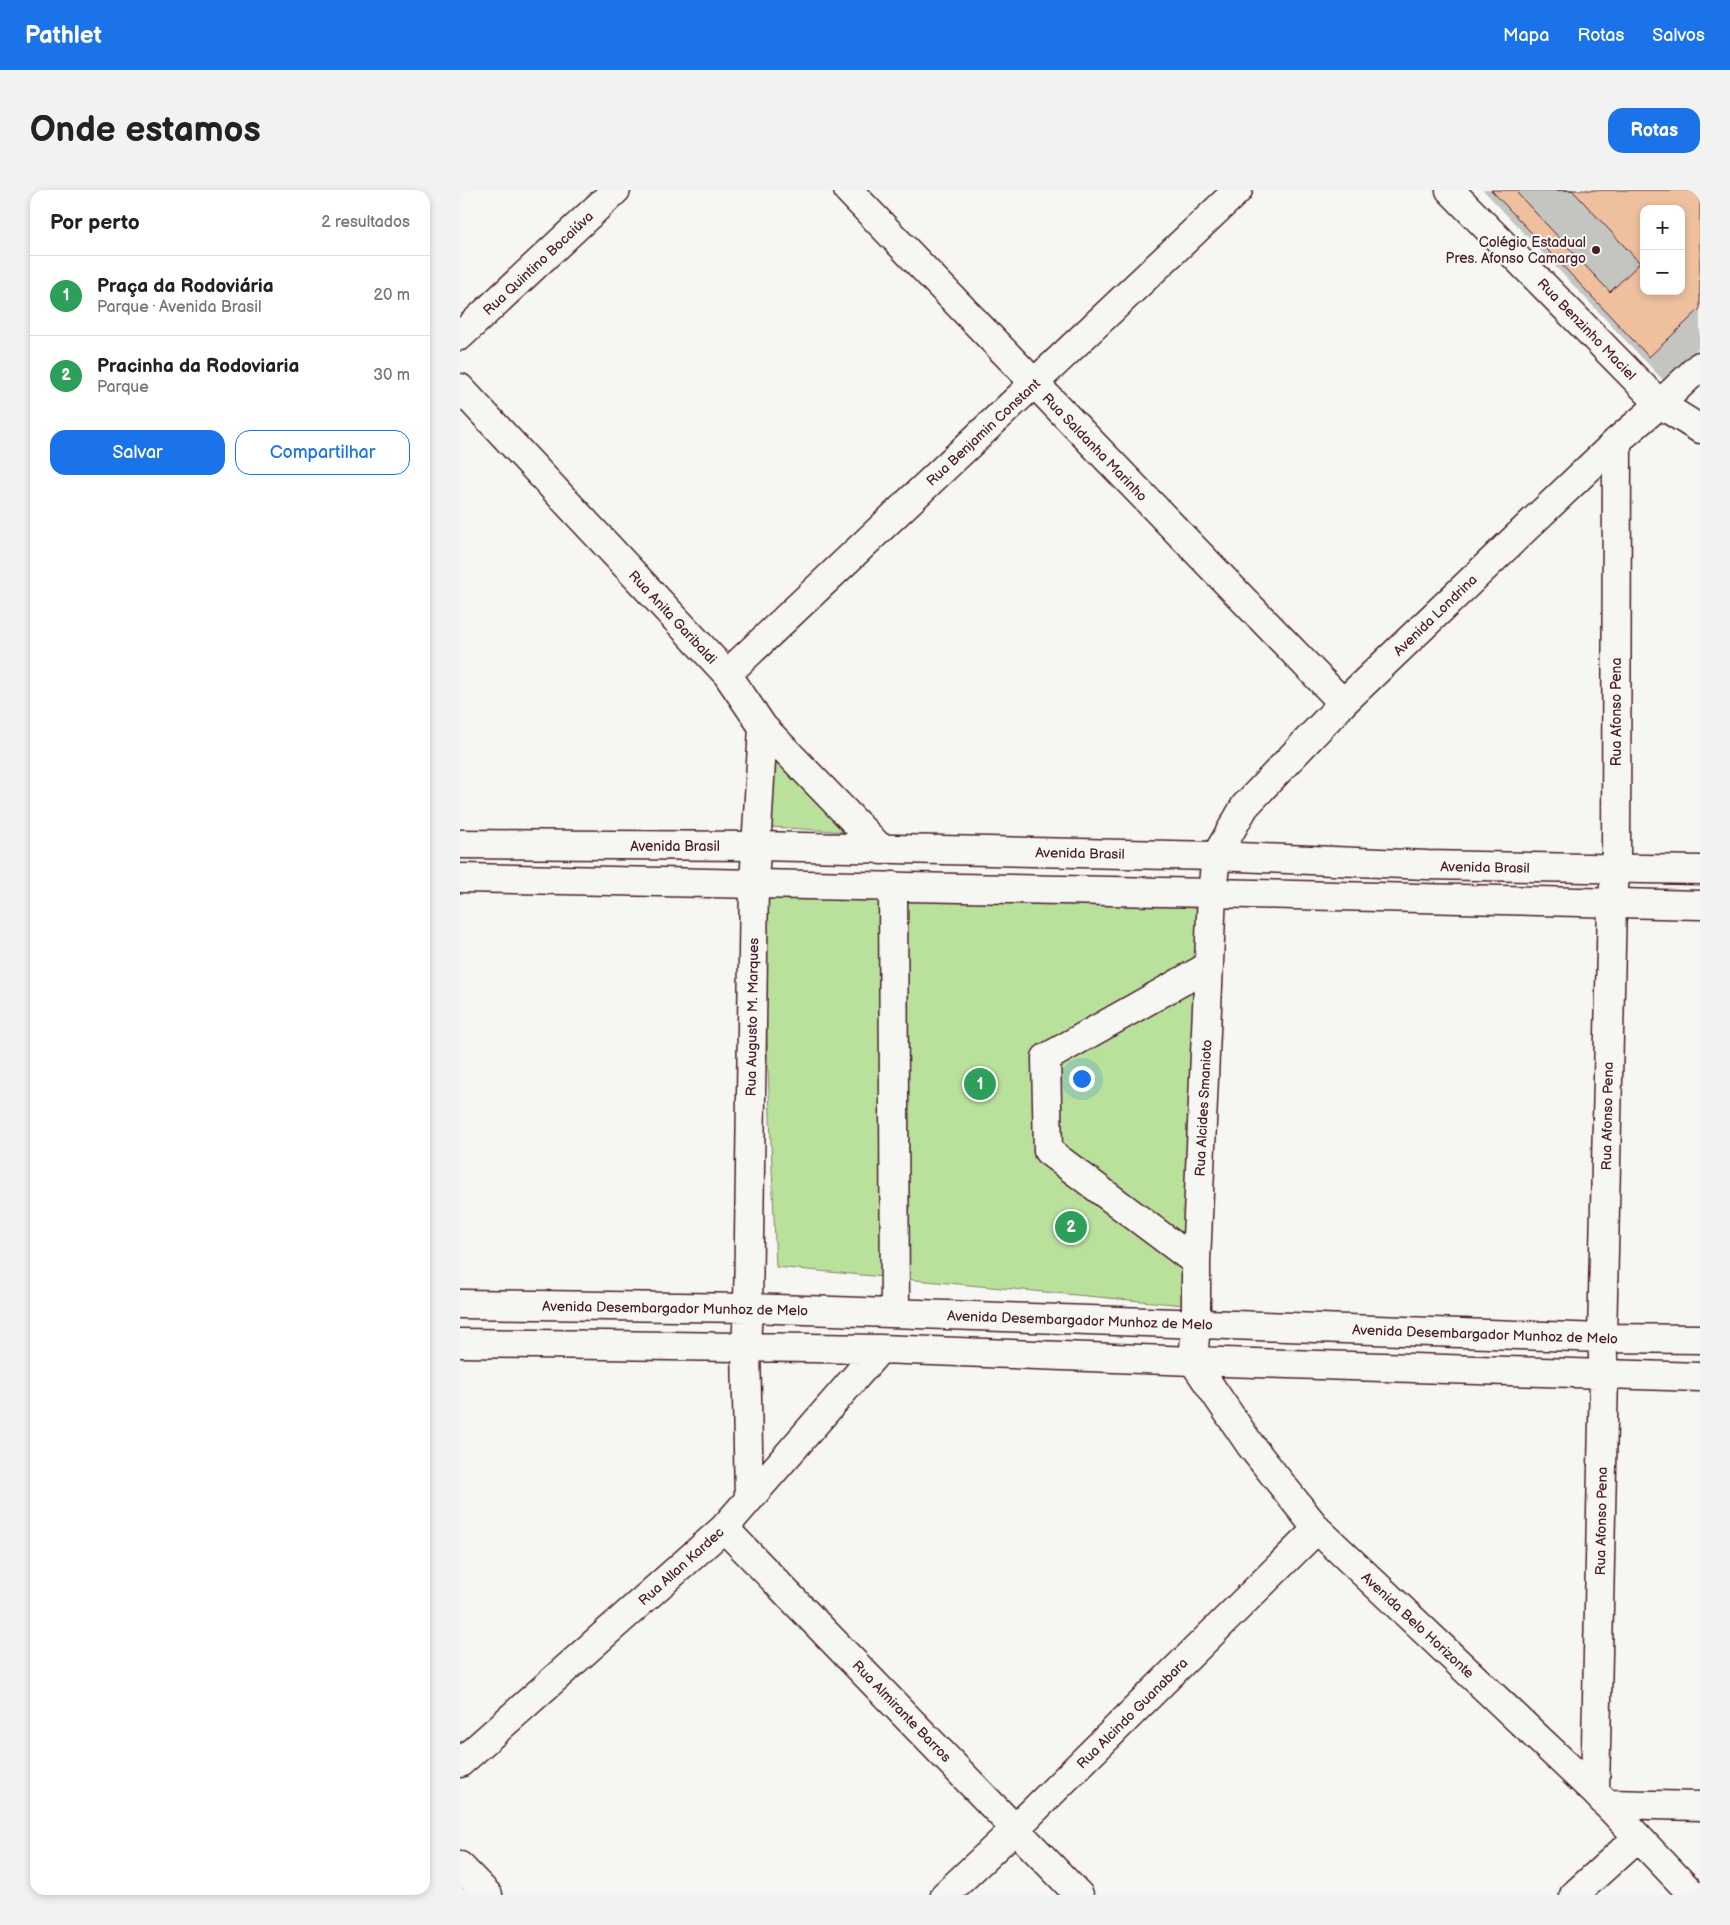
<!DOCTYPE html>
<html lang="pt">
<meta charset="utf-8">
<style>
body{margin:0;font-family:"Balsamiq Sans",sans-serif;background:#f2f2f2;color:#222}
.controls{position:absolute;right:15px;top:15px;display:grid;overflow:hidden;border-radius:10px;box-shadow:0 2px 8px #0003}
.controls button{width:45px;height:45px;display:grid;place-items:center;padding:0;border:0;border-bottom:1px solid #e0e0e0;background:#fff;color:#222;font:25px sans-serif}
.you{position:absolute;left:621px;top:888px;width:18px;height:18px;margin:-12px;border:4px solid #fff;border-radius:50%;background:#1a73e8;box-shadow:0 0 0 8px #1a73e833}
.badge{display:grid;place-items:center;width:32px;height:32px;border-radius:50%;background:#1a73e8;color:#fff;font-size:16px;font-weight:700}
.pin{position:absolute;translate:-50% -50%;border:2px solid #fff;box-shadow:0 1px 5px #0006}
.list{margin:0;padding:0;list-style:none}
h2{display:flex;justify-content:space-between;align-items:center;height:65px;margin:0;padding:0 20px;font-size:21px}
h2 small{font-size:16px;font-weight:400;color:#767676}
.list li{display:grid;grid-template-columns:32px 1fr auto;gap:15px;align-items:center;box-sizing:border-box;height:80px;padding:0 20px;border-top:1px solid #e0e0e0}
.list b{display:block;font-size:19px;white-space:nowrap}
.list p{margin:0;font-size:16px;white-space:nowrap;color:#767676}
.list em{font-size:16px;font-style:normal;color:#767676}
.actions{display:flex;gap:10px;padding:15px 20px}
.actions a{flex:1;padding:11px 0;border:1px solid #1a73e8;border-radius:15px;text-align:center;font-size:18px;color:#1a73e8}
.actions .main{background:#1a73e8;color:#fff}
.map{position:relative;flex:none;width:1240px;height:1705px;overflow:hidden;border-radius:15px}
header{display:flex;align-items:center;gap:30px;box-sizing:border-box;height:70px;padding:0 25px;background:#1a73e8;color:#fff}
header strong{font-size:24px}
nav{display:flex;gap:28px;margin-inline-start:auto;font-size:18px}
.intro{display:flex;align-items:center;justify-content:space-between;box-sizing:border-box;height:120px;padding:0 30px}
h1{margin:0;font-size:35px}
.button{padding:12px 22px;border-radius:15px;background:#1a73e8;color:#fff;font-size:18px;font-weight:700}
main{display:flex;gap:30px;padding:0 30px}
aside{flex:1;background:#fff;border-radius:15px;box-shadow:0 2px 8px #0003}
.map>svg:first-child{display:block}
</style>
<header>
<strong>Pathlet</strong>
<nav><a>Mapa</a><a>Rotas</a><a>Salvos</a></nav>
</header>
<div class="intro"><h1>Onde estamos</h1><a class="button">Rotas</a></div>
<main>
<aside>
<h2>Por perto<small>2 resultados</small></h2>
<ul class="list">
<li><span class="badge" style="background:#2e9e5b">1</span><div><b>Praça da Rodoviária</b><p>Parque · Avenida Brasil</p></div><em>20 m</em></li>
<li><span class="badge" style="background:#2e9e5b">2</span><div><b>Pracinha da Rodoviaria</b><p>Parque</p></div><em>30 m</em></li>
</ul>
<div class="actions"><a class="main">Salvar</a><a>Compartilhar</a></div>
</aside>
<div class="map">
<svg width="1240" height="1705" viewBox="0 0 1240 1705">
<rect width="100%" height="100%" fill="#f6f6f2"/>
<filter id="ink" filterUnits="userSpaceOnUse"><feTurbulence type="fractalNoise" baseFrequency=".02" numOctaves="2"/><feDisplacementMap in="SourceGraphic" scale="10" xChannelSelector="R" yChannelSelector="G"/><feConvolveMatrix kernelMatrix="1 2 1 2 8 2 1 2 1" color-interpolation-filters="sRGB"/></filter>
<g filter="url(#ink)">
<path fill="#bae19c" stroke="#828064" d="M316 564 391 642 309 637Z
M301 702 739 712 724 1115 316 1077Z"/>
<path fill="#0003" fill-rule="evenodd" d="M1023 0H1240V156L1204 191ZM1184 19H1221V101H1184Z"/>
<path fill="#eec09e" stroke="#4a1f2b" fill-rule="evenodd" d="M1031 0H1240V119L1189 167ZM1184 19H1221V101H1184Z
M1060 0H1112L1180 73 1150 102 1057 3Z"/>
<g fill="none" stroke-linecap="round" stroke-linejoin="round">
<g stroke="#4a1f2b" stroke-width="31">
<path id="minor" d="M388 0 883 513
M990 0 1200 214 1240 239
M0 146 156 0
M0 198 267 484 303 537 422 660
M267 484 778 0
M433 696 435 1123
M736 1072 588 961 586 868 749 776
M0 1114 288 1118 1142 1148 1240 1149
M0 1153 420 1159 733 1171 1240 1187
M289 1309 286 1157 288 1118 294 694 303 537
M264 1338 619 1705
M0 1573 264 1338 420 1159
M1135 1602 1144 1185 1142 1148 1152 714 1156 679 1157 251
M1146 1614 1240 1616
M0 1676 28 1705
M485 1705 555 1639 857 1339
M1114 1705 1178 1647
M1233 1705 1135 1602 857 1339 791 1256 733 1171 736 1134V1072L752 703 756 666 785 616 883 513 1157 251 1200 214 1240 176"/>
</g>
<g stroke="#4a1f2b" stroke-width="31">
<path id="major" d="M0 654 296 656 756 666 967 675 1240 680
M0 688 752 703 1240 715"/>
</g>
<use href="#minor" stroke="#f6f6f2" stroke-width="28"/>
<use href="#major" stroke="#f6f6f2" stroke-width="28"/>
</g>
</g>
<circle fill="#4a1f2b" stroke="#f6f6f2" stroke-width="2" cx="1136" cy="60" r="5"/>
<g text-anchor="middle" stroke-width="4" stroke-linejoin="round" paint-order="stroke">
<g font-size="14" fill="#4a1f2b" stroke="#f6f6f2" text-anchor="end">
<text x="1126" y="57">Colégio Estadual<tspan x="1126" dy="16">Pres. Afonso Camargo</tspan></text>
</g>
<g font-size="14" fill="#4a1f2b" stroke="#f6f6f2">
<text transform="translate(78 73) rotate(-43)" y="5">Rua Quintino Bocaiúva</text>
<text transform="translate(1127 139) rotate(46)" y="5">Rua Benzinho Maciel</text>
<text transform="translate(523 242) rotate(-43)" y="5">Rua Benjamin Constant</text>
<text transform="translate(635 257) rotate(46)" y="5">Rua Saldanha Marinho</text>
<text transform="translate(975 425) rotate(-44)" y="5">Avenida Londrina</text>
<text transform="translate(213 427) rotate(47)" y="5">Rua Anita Garibaldi</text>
<text transform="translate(1156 522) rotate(-90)" y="5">Rua Afonso Pena</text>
<text x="215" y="661">Avenida Brasil</text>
<text transform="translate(620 663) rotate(1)" y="5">Avenida Brasil</text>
<text transform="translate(1025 677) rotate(1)" y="5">Avenida Brasil</text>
<text transform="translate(292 827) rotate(-89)" y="5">Rua Augusto M. Marques</text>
<text transform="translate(743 918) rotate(-87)" y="5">Rua Alcides Smanioto</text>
<text transform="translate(1147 926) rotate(-89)" y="5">Rua Afonso Pena</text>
<text transform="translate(215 1118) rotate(1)" y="5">Avenida Desembargador Munhoz de Melo</text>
<text transform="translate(620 1130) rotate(2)" y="5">Avenida Desembargador Munhoz de Melo</text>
<text transform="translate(1025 1144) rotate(2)" y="5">Avenida Desembargador Munhoz de Melo</text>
<text transform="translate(1141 1331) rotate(-89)" y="5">Rua Afonso Pena</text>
<text transform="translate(221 1376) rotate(-42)" y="5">Rua Allan Kardec</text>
<text transform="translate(958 1435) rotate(43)" y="5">Avenida Belo Horizonte</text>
<text transform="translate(442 1521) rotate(46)" y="5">Rua Almirante Barros</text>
<text transform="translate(672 1523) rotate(-45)" y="5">Rua Alcindo Guanabara</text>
</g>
</g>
</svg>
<div class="controls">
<button>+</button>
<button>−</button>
</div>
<div class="you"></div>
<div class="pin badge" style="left:520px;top:894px;background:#2e9e5b">1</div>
<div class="pin badge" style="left:611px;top:1037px;background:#2e9e5b">2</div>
</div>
</main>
